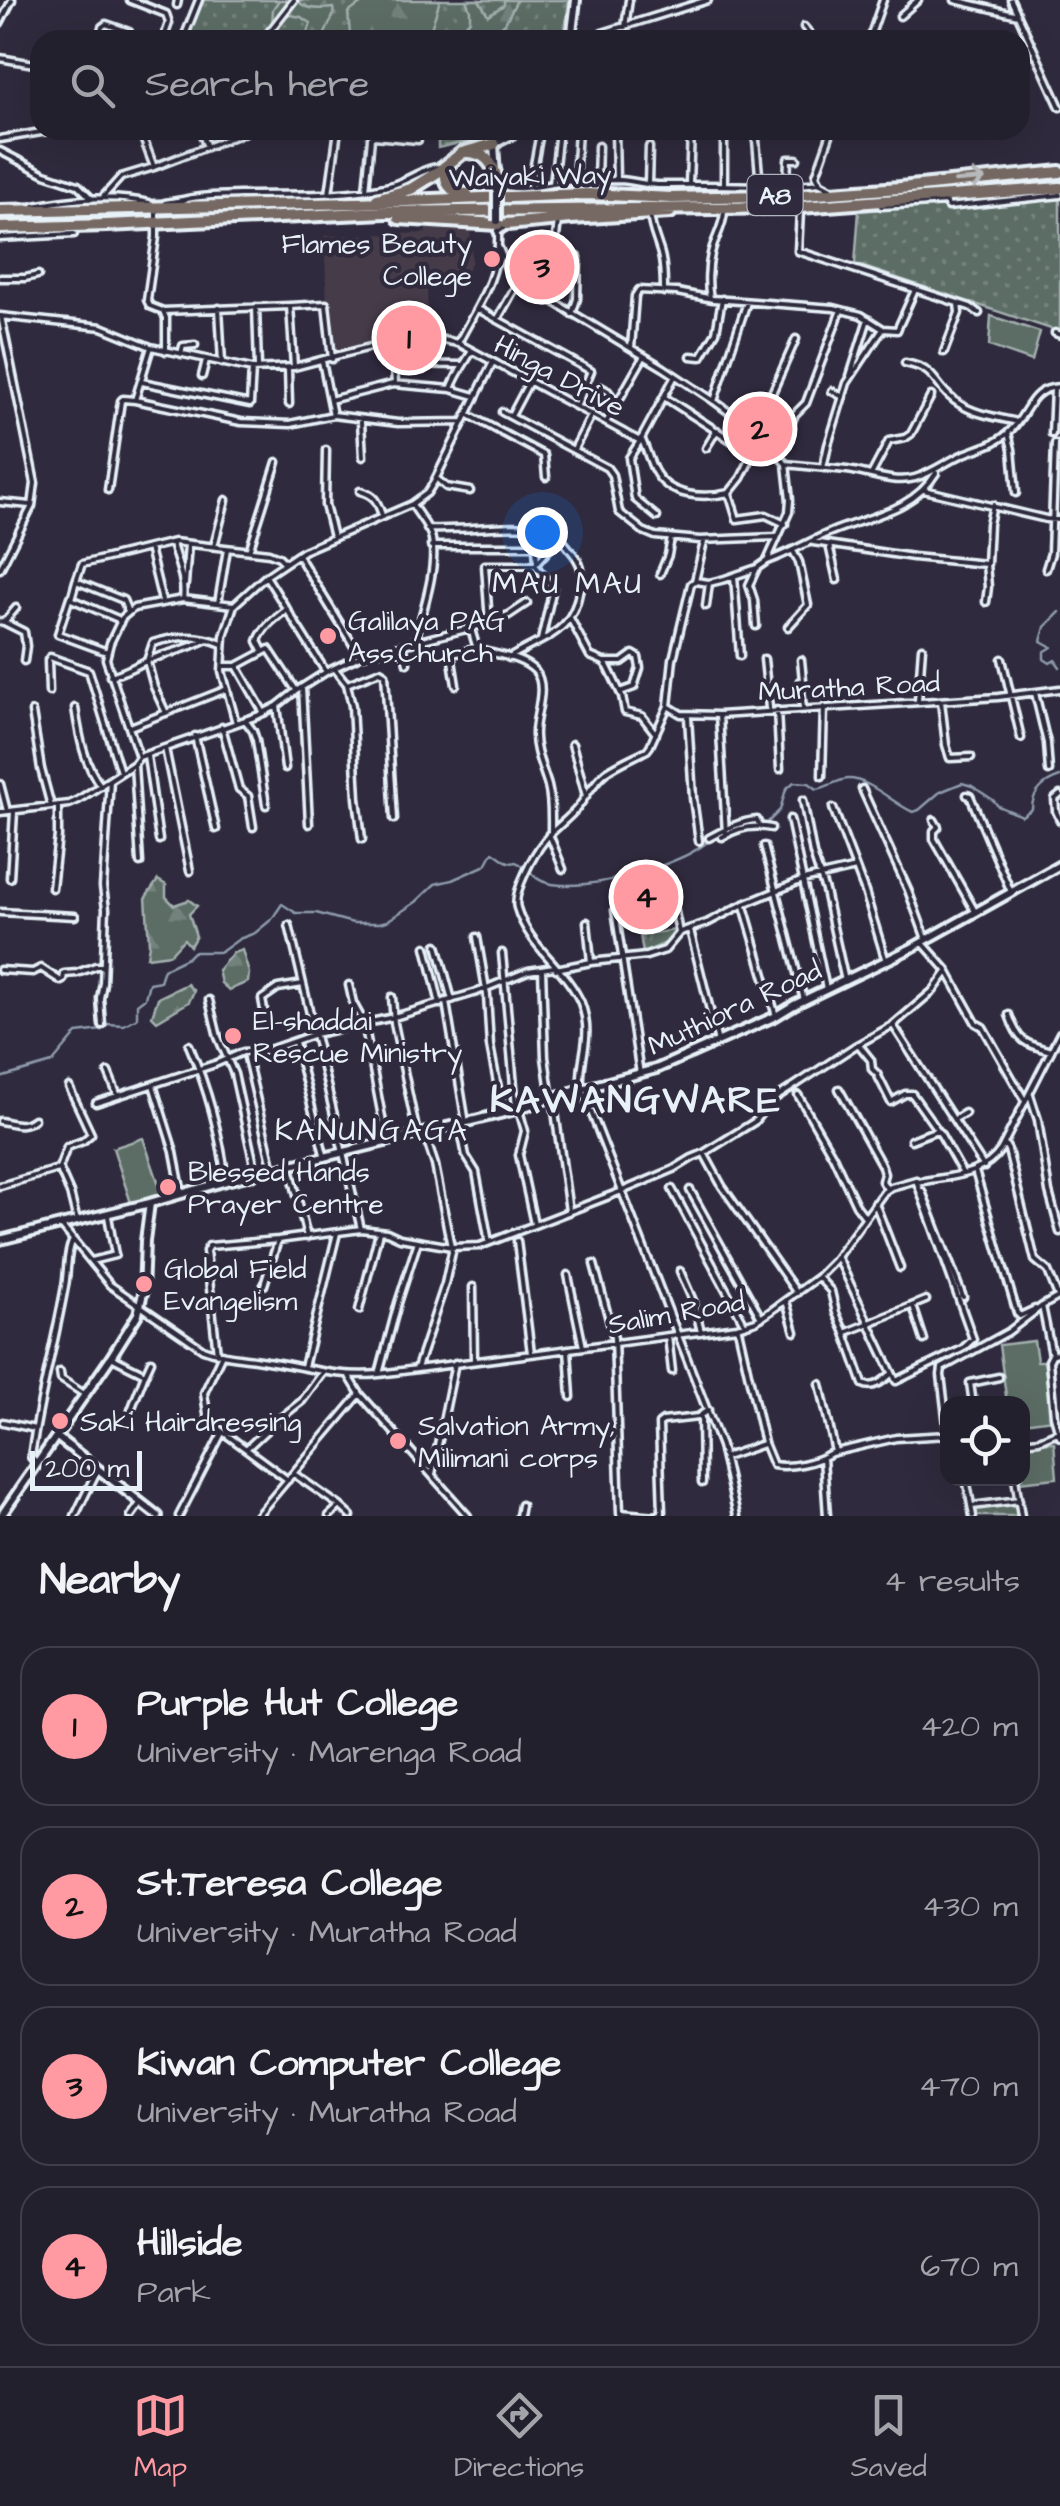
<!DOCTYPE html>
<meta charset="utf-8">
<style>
body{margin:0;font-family:"Architects Daughter",sans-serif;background:#2f2d3a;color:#f1f3f6}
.controls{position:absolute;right:30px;bottom:30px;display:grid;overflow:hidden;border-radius:20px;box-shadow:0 10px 40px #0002}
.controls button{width:90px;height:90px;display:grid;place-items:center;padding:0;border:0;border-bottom:2px solid #403e4a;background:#23202e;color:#f1f3f6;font:50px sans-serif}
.scale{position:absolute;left:30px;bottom:25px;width:112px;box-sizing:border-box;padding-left:10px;border:5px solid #e8f1f8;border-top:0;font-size:28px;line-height:35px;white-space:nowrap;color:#e8f1f8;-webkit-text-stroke:8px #2f2a3d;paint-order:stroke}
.you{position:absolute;left:542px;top:532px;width:35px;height:35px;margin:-25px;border:8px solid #fff;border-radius:50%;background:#1a73e8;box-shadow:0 0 0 15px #1a73e833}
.badge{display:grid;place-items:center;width:65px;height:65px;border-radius:50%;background:#ff9aa2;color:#111;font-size:32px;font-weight:700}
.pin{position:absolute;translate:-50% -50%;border:5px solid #fff;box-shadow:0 2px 10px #0006}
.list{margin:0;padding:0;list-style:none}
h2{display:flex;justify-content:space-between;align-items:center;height:130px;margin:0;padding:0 40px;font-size:42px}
h2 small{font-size:32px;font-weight:400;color:#a3a3aa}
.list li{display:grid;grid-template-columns:65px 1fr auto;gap:30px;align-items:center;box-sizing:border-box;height:160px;margin:0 20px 20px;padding:0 20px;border:2px solid #403e4a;border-radius:30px}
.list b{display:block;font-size:38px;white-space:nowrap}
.list p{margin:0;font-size:32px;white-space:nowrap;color:#a3a3aa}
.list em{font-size:32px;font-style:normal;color:#a3a3aa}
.icon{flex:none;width:55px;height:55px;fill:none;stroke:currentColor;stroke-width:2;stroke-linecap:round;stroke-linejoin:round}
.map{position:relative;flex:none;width:1060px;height:1516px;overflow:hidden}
.search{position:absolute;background:#23202e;box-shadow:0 10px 40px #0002;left:30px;right:30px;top:30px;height:110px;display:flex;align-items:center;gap:25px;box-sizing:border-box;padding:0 35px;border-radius:30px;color:#a3a3aa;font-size:38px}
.sheet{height:850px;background:#23202e}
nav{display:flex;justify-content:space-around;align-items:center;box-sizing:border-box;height:140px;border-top:2px solid #403e4a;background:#23202e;font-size:28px;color:#a3a3aa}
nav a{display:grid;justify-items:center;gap:5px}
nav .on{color:#ff9aa2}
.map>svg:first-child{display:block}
</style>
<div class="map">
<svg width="1060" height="1516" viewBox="0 0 1060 1516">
<defs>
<pattern id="grass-dots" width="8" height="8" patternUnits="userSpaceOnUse" patternTransform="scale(2.5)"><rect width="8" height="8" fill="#5c6d65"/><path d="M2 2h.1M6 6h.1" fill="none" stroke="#73827c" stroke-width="1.8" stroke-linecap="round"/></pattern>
<pattern id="forest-firs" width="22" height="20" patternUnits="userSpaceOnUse" patternTransform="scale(2.5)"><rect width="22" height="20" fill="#5c6d65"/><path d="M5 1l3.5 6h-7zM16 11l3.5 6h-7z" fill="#73827c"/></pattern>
<pattern id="park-tufts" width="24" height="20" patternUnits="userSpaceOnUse" patternTransform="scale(2.5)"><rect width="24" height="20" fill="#5c6d65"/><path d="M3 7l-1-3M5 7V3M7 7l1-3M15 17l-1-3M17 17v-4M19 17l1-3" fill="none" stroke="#73827c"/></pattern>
</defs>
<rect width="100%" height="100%" fill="#2f2a3d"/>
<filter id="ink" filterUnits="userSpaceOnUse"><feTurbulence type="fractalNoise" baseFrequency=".01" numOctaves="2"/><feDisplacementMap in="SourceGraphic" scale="20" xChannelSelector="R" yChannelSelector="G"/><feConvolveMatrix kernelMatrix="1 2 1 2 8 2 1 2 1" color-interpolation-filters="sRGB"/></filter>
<g filter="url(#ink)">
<path fill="#443a48" d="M470 227 472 261 463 280 460 282 427 280 428 334 394 337 329 356 324 236 425 233 426 229Z"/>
<path fill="url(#grass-dots)" stroke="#a2afae" stroke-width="2.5" d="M201 0H569L564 40H188Z
M438 130H504L500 134 438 148Z
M1060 196V332L855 264 859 211Z
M1017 1504 1019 1516H976L975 1509Z"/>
<path fill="url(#forest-firs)" stroke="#a2afae" stroke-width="2.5" d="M279 0H297C306 11 320 9 333 8L334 14 322 40 306 39 311 23 301 17 286 14 272 25 273 9Z
M366 0H440L430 32 454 35 470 20V10L466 0H479L488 15 504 5V0H517L505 23 486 40H354L350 34 348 13Z
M158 880 166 885V897L174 905 189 900 197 906 189 914 196 936 190 946 184 939 170 954 147 957 149 944 146 897Z
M242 950 249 973 248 982 229 990 221 983 218 970 233 953Z
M187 984 194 991 189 1002 157 1021 152 1016 158 998Z"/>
<path fill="url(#park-tufts)" stroke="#a2afae" stroke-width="2.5" d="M657 878 667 911 643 915 633 914 627 883Z
M675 930 668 942 643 953 640 935Z"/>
<path fill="#5c6d65" stroke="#a2afae" stroke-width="2.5" d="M991 316 1040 332 1032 361 989 346Z
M143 1138 162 1193 131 1203 113 1148Z
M1034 1341 1037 1361H1044L1053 1419 1023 1423 1022 1404 1007 1403 999 1345Z
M1054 1442 1057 1478 1018 1482V1479L1022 1478 1023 1444Z"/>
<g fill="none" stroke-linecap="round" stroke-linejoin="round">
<path stroke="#8d9aac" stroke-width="2.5" d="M1060 612 1045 627 1041 641 1052 647 1044 652V659L1050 663 1055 660 1060 667
M725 832 750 823H767L780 810 786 789 794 782 809 783 817 789C828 787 837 780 848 779 868 778 894 804 913 812L919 810 940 792 962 783 972 786 993 800 998 806 1022 816 1032 809C1032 792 1045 782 1060 777
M0 1078 52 1063 77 1033 102 1030 107 1024 124 1025 137 1018V1004L145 998 149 983 160 981 164 969 187 958 193 952H221L239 939 255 933 272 919 282 904 296 913H316L353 923H379L387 921 416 902 435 884 452 880 486 865 493 852C494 852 505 861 506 861 518 866 511 858 521 865 531 871 536 881 548 883 566 888 610 883 627 874L641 878 645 877V872L650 874 653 869C678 859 692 855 714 837"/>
<g stroke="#e8f1f8" stroke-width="11">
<path id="street" d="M130 0 166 14 169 23 163 40
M955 0 1018 15
M1011 0 1060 107
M177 5 178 0
M900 16 918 0
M0 23 12 0
M625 27 629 0
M804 27 815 40
M99 40 102 27 106 24 129 32 130 40
M183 40 199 0
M263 40 294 0
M580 40 708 0
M869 40 883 0
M0 58 40 65
M140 130 154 167
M200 130 207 147
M615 130 616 180
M754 130 756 140 760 186
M0 139 53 130
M0 151 45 174 78 185 92 199
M575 181 578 130
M597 182 598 146
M497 184C519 194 550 183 573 181 588 180 605 180 620 180 635 181 650 186 666 185 717 183 769 189 820 183
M553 184 559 130
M648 184 649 147
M689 184 691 132
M787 184 788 159H797
M724 185V130
M530 186 539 138 537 130
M831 189 820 183 816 175 832 130
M366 190 371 138 374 136 418 140
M329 194 338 130
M103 197 121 177 154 167 250 130
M946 200 948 207 1060 195
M165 203 183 200
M183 203V200C201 195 220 196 239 195 289 194 340 197 389 186 407 182 424 167 440 167
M34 206C71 199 112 194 149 203
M881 206 947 202
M800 211 798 251 970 307 979 313
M156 212V237L147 300 150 306 163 311 166 318V351
M650 215C652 230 655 235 659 248 664 261 664 278 664 292
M0 238 74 234
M499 248 507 268 521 282 664 368 714 401 763 437 786 464 790 500 789 512 767 561 757 568 725 579 709 583 695 581 691 584 673 659 668 706 650 746 647 750C634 757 619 763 606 772 594 781 587 796 578 807 568 820 554 828 545 840 535 852 512 893 517 908 528 946 566 968 581 1003 594 1038 579 1055 581 1086L721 1446 737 1516
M0 278H25L38 275
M710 298C707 285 708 267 711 254 714 239 723 228 724 212
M548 301 558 221
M291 306 326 304 332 359
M256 307 258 367
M219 308 222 363
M478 309 591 371 577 405
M163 311 290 306 294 367
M572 314 577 299 578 257
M0 316 102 327 151 347 252 369 294 367 393 341 424 336 458 343 640 441 675 376
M497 320 519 281
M1055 333 1060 335
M387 343 394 367 395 384
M458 343C476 308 500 276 498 234
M631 348 635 296 639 290 677 292 713 299 834 308 861 315 883 329
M944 352 959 313 958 303
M181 354 183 346 195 345
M691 356 701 357 716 332 722 299
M322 361 333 415
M905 363C935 369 931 379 949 396 968 414 993 416 1017 422
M394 364 463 365
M288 369 289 404
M202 376 206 360
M850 376 868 319
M142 382 250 404 252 369
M601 387 608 391 617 403
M451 389C456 375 464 364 472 351
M832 391 843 397
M135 400 241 422 290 424 333 415 398 423 464 422
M330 400 393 384 451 389 475 396
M714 401 747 302
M502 412 607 468 612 475 619 512 643 531 655 536 700 540 776 537
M467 414 544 455 546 477
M511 416 529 382
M607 421 644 356
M361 422 363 457
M753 430 764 411 796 339
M1008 433 1012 449 1016 493
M1052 434 1054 389
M641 438C646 448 649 460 654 470 668 497 702 499 729 493L741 478 751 458 748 451 664 397
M640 441 629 458 635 499 657 517
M706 448 717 430
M574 449 592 414
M326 450 325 505 333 537
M779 454 795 414 806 403 841 310
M786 464C806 466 827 468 847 470 869 473 893 484 915 478 933 473 947 461 964 454 981 447 998 444 1011 430 1030 411 1029 388 1060 387
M823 468 828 445 847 383 883 329 897 330 915 290
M871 475 889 441 905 438 911 434 931 396
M436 478 446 487 470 491
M108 490 121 401 123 399 135 400 151 347
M924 490 1046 519 1060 520
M360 491C375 495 377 501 382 515
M729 493 737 519 766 515 785 524
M0 502 30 505
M412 504C417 514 430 527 432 539 438 569 422 612 415 641
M427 529C466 531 504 523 542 528 555 529 564 542 571 551 582 564 583 571 580 586 574 635 544 636 509 658
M813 542 913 557 986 564 988 587 986 602
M172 543C176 561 186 580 183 599
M829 545 837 580
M214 546 226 500
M431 546H531L536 548 537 563
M149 548 162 601
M249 551 277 462
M298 555 360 656
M767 561C790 553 809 541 831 532 870 516 913 511 936 473
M987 564 989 524 993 505
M0 569 32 506 35 483 1 316
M1046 569 1051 553 1055 444
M660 574 668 555 671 538
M266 576 326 672
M734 576 740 656
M76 581 71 599 118 619 120 623
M695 581 704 542
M185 584 188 544
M70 597 58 634 107 652
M218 603 227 549
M706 606 709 583
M128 612 123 600 76 581 82 564 174 542 269 553 279 557 285 563
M570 618 590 656 604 662 608 667 622 696 625 712 642 716 656 734
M0 622 6 620 16 608
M4 622 24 632 26 646 24 661
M489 623 485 565H535
M756 626 754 600 749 585 757 568
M788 627 808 605 799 562 793 551
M471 629 477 649C494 655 521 656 535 671 548 686 535 715 535 732 534 751 543 768 548 786 552 801 551 817 551 833
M541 640 553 588 535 565 559 538
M403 644 407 663
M263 651 258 641C263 627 275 618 287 609
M764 659 769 708
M1002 659 1021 738
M801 660 803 680 800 681 803 708
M604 662H622L633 654 638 657 640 668 634 687 620 692
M223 666H237L269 649 296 690
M237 666 264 713
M335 669 347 684
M110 676C124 673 136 665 149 660 168 653 188 649 205 640
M456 685 451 654 477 649
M302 687 309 824
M49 692 48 660 50 657 89 671 120 772
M1035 693 1047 743 1049 771
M918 701 922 648
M941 701 946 745 950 758 971 757
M277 706 285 768
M668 706 681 714 719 715 998 697 1060 689
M75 708C79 734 84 765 101 786
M777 710 780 769
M32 712 41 769 51 806
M166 713 154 687 147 661 153 643C178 635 200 634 222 644
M719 715 726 834
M688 717 693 798 699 841
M245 720 253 731 256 740 266 805
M236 723 222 671 224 636 234 605 266 576 303 551 412 504 427 493 434 482 493 362
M130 727 227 689
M222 727 239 789 248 796 253 827
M195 736 216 829
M572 744 586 796
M165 748 190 871
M147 756 159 840
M139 757 106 659 110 643 122 618 134 608 183 599 234 605
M134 764 140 863
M822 776 824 707
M0 784 7 811
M862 789 908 890 926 939
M967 795 970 796 1011 892
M1060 795 1055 799 1056 811 1060 820
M803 800 813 854 825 891 845 981
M833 808 865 892 886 961
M0 812 69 804 78 800 134 764 139 757 257 716 277 706 296 691 326 672 360 656 478 626 509 615 527 603
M790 819 826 989
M934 820 938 827 934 831V839L976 913
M549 834 563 869
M722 837C738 827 753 824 771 828
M709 838C724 830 740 821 757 820L759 825
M362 839 357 798 352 706 347 684 380 671 385 674 394 819
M764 846 804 1000
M10 878 14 812
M52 888 58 836V805
M672 896 679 933
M744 906 776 1016
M615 910 640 1074
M0 912 75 916
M587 922 591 962
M289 925 303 984
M690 930 718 1042
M477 937 487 995 490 1046 503 1114
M923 943 946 969 976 1023 983 1027 1025 1101
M437 945 452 1000
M426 947 440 1004
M502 953 516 1108
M542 969 545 1057 551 1099
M556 969 591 962 646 956 665 950 680 932 707 923 744 904 803 880 856 868
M0 970 33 972 41 968 61 981 63 980 64 974 77 973 96 966H102
M349 985 353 1003 364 1023 387 1143
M392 997 394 1023 417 1134
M209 1000 218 1037 234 1074 253 1160 254 1174
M446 1002 466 1123
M264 1010 262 999 278 988 303 984 361 1229
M1009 1015C1018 1041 1024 1044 1051 1051
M102 1025 100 998 103 983 106 909 103 887 110 780
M893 1025 984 1167
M295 1042 325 1158
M189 1045C208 1089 220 1134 226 1181
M859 1045 871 1060 872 1069 877 1074 891 1102 905 1094H912L941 1135 963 1174
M247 1058 273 1170
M108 1072 118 1096
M153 1085 174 1152 182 1194
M69 1087 91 1134 83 1141 67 1147 59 1168 70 1193 77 1221
M839 1089 882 1166 884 1174 882 1181 887 1189
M798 1095 833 1156 856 1205 865 1217
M1030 1095 1038 1120 1049 1192 1060 1232
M553 1097 569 1211
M96 1103 215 1064 243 1052 266 1051 315 1034 394 1017 477 992 528 971 554 967
M519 1110 525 1131 519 1155 534 1224
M955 1119 965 1113
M0 1121C13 1123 23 1128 34 1119
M460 1126 466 1156 476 1172 489 1242
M911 1140 937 1130
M1004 1143 1008 1150 1035 1260 1048 1271 1058 1296
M290 1167 307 1237
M975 1171 1017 1313 1020 1316 1035 1309
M0 1186 58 1169
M672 1189 745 1325
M690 1190 761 1318
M922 1191 963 1297
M875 1203 900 1268
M61 1225 110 1285 203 1349C223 1357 246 1357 267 1361 306 1367 339 1378 379 1374L737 1327 756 1321 771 1311 818 1277 834 1261 884 1192 891 1187 916 1180 918 1182C948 1176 983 1177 1001 1149L1060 1033
M517 1241 531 1353
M838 1258 896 1381 962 1349 973 1339 916 1180
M91 1261 115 1255 108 1216
M594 1264 614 1338 620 1513
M680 1271 694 1303 701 1332
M568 1275 583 1347
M818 1277 831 1291 836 1313 845 1333 863 1384C873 1389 882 1382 890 1375
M264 1285 278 1240
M473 1287 474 1361
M797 1293 722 1186 704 1153 754 1122 771 1101 855 1046 893 1025 934 990 947 972
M786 1301 795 1332
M1044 1305 1060 1296
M913 1306 924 1340
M359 1310 379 1232
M738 1329 764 1443 773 1465C791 1468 815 1463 831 1453L896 1438 948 1435
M847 1332 926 1300
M668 1336 672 1371
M568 1349 571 1397
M1060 1352 1052 1355 1049 1361 1054 1416 1060 1437
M217 1354 206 1251 209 1246 278 1240 361 1229 387 1232 400 1238 452 1247 480 1246 622 1191 674 1169 692 1158 704 1153
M222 1354 204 1393 208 1421 288 1480
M111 1357 145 1374 151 1361
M304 1367 337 1233
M417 1368 445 1284 452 1252 435 1165 424 1132
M60 1372 61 1379 84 1394
M379 1374 398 1303 418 1241
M349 1376 360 1394 468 1516
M820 1384 835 1452
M973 1404 970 1383 999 1377
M131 1410 145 1374
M701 1415 702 1483
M3 1422 35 1429
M948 1433 941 1375 942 1368 1008 1332 1042 1306 1052 1355
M1022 1442 1039 1440 1060 1431
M246 1449 274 1423 302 1401 323 1372
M725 1457 763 1444
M823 1458 827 1516
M36 1463 31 1457C39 1399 55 1343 65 1286 68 1271 66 1253 73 1240
M294 1474 340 1506 351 1516
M432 1474 455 1363
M966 1478 973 1516
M1015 1478 1021 1516
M972 1506 1019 1500
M75 1516 97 1471
M131 1516 141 1502
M179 1516 222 1433
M257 1516 360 1394
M329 1516 340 1506
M519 1516 521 1505
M621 1516 620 1513 656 1516
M656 1516 662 1513 659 1424 663 1421 698 1417 708 1410"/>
</g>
<g stroke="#e8f1f8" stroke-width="14">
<path id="secondary" d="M571 40 576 0
M497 191 494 144 521 130
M498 231 507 224
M0 1240 150 1203 226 1181 516 1110 553 1097 656 1069 776 1016 794 1005 910 949 1060 865
M57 1437 158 1516
M1 1516 111 1357 138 1314 143 1293 145 1241 150 1203"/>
</g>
<g stroke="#e8f1f8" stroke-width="18">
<path id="highway" d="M468 152C484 153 492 161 496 176
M448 165C442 182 450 193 467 194
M377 199 411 189 438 172 462 153 494 144
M0 211 356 203 586 194 672 198 804 195 900 188 1060 172
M399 218 498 224
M507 224 571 218 670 212
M0 228 107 225 385 212 800 207 1060 188"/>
</g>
<use href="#street" stroke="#2f2a3d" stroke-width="4"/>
<use href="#secondary" stroke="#2f2a3d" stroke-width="6"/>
<use href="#highway" stroke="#766964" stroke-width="10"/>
<g stroke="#e8f1f8" stroke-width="14" stroke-linecap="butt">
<path id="secondary-bridge" d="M497 191V221"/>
</g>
<use href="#secondary-bridge" stroke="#2f2a3d" stroke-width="6"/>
</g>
<defs><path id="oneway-shaft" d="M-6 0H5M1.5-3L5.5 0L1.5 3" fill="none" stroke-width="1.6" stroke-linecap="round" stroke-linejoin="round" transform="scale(2.5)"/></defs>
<use stroke="#babbbd" href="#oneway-shaft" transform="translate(970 180) rotate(-5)"/>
</g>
<g fill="#ff9aa2" stroke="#2f2a3d" stroke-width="4">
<circle cx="492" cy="259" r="10"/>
<circle cx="328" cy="636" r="10"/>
<circle cx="233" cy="1036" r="10"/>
<circle cx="168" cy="1187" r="10"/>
<circle cx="144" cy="1284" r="10"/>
<circle cx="60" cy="1421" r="10"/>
<circle cx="398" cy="1441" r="10"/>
</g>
<g text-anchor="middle" stroke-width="8" stroke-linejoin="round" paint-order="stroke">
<rect fill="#2f2a3d" stroke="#b0b5c0" stroke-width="2.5" x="747.5" y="175" width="55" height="40" rx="8"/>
<g font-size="25" font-weight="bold" fill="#e8f1f8">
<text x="775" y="204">A8</text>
</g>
<g font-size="28" fill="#e8f1f8" stroke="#2f2a3d">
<text transform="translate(530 175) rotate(-1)" y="10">Waiyaki Way</text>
<text transform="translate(560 375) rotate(28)" y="10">Hinga Drive</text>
<text transform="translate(849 686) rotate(-3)" y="10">Muratha Road</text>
<text transform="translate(734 1007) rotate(-25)" y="10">Muthiora Road</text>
<text transform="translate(676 1312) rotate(-10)" y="10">Salim Road</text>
</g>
<g font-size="28" fill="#e8f1f8" stroke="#2f2a3d" text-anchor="start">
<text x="472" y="253" text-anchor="end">Flames Beauty<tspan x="472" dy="32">College</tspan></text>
<text x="348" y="630">Galilaya PAG<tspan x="348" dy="32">Ass.Church</tspan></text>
<text x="253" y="1030">El-shaddai<tspan x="253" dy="32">Rescue Ministry</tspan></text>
<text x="188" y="1181">Blessed Hands<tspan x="188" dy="32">Prayer Centre</tspan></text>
<text x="164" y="1278">Global Field<tspan x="164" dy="32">Evangelism</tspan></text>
<text x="80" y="1431">Saki Hairdressing</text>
<text x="418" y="1435">Salvation Army,<tspan x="418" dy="32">Milimani corps</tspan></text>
</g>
<g font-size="30" letter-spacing="2.5" fill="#e8f1f8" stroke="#2f2a3d">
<text x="568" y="593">MAU MAU</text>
<text x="372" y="1140">KANUNGAGA</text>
</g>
<g font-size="38" font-weight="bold" letter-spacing="2.5" fill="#e8f1f8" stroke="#2f2a3d">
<text x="636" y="1112">KAWANGWARE</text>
</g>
</g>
</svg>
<div class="controls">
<button><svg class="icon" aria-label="locate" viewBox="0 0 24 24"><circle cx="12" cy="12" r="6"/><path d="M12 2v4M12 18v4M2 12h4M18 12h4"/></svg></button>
</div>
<div class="scale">200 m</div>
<div class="you"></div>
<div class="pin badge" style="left:409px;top:338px">1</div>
<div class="pin badge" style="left:760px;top:429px">2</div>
<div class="pin badge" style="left:542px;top:267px">3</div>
<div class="pin badge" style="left:646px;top:897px">4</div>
<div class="search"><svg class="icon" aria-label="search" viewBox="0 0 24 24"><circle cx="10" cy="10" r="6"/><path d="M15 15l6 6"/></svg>Search here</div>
</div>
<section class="sheet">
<h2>Nearby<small>4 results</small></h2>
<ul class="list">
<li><span class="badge">1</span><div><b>Purple Hut College</b><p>University · Marenga Road</p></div><em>420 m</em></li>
<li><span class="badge">2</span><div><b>St.Teresa College</b><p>University · Muratha Road</p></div><em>430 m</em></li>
<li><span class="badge">3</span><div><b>Kiwan Computer College</b><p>University · Muratha Road</p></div><em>470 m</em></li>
<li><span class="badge">4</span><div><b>Hillside</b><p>Park</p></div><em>670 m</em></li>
</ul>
</section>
<nav>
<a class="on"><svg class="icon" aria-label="map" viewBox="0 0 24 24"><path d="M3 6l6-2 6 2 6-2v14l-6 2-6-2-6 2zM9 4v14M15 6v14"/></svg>Map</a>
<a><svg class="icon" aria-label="directions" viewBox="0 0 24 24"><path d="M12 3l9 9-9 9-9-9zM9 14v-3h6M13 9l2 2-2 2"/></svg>Directions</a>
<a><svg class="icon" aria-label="saved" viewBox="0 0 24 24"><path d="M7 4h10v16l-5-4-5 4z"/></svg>Saved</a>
</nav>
